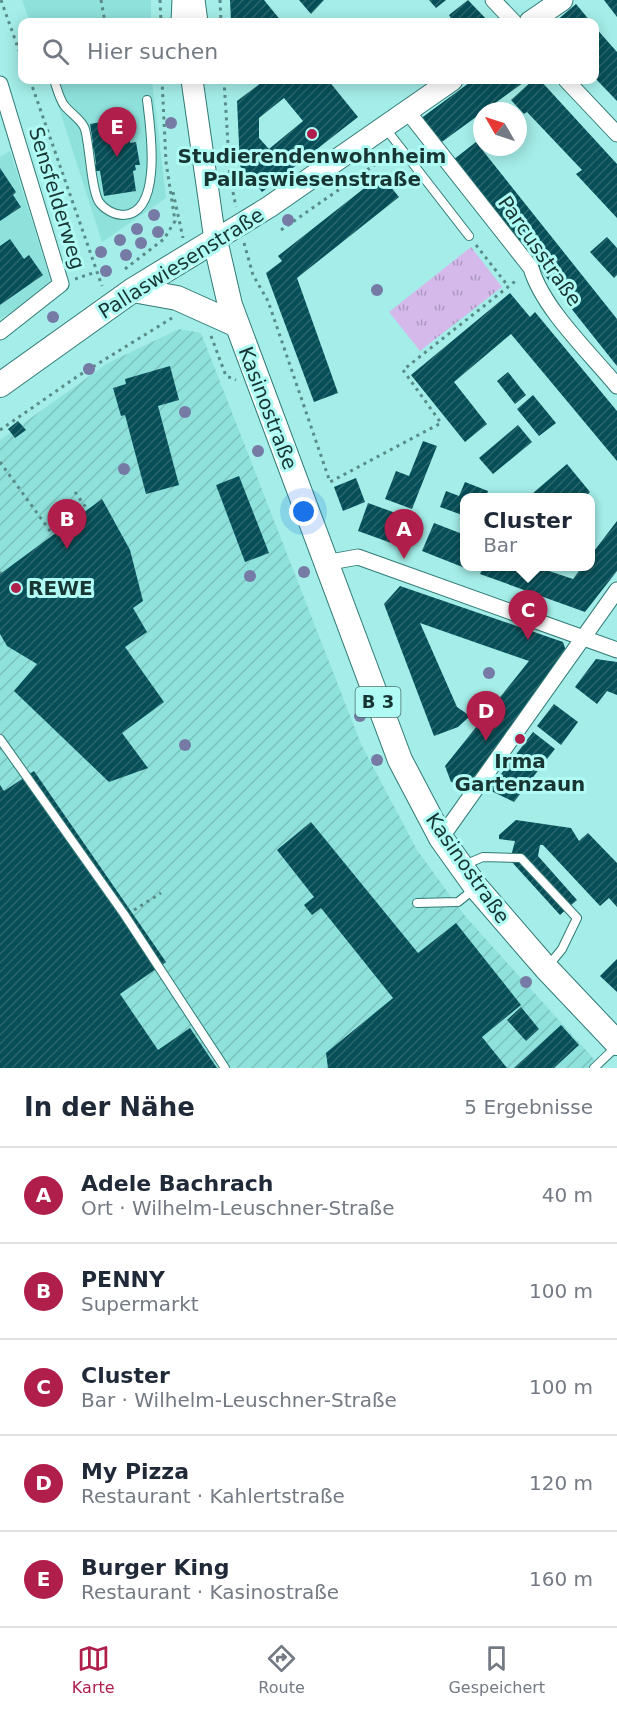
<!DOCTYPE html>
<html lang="de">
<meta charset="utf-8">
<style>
body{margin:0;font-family:"DejaVu Sans",sans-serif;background:#f6f6f7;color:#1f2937}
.compass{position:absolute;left:473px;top:102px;width:54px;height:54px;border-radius:50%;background:#fff;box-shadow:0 3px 15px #0003;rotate:309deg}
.you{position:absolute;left:304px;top:512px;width:21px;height:21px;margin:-15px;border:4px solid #fff;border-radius:50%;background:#1a73e8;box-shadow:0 0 0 9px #1a73e833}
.badge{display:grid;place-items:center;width:39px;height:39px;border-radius:50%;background:#b01f4c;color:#fff;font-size:20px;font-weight:700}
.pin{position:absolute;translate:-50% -50px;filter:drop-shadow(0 2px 3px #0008)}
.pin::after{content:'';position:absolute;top:32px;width:21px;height:18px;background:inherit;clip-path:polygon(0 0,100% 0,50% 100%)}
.popup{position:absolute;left:460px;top:493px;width:135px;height:78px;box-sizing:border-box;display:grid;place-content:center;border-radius:12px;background:#fff;filter:drop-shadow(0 2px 4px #0005);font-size:20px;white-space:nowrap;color:#747a83}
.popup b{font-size:22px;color:#1f2937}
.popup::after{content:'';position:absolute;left:50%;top:100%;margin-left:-12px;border:12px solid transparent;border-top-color:#fff}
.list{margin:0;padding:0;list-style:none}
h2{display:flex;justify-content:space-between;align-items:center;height:78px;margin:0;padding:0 24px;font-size:26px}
h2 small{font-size:20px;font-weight:400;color:#747a83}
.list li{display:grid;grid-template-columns:39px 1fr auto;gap:18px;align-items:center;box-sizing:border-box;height:96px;padding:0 24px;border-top:2px solid #e0e1e3}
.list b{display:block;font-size:22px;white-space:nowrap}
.list p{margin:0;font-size:20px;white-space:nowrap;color:#747a83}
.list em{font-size:20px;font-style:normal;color:#747a83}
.icon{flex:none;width:33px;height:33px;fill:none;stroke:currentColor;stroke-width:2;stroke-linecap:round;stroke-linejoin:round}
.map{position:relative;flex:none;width:617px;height:1068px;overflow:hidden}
.search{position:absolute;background:#fff;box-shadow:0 3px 15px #0003;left:18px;right:18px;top:18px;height:66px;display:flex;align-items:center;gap:15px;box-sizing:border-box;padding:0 21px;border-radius:12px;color:#747a83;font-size:22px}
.sheet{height:558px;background:#fff}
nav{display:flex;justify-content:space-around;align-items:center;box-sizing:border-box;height:84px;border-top:2px solid #e0e1e3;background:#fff;font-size:16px;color:#747a83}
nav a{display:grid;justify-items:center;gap:3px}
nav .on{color:#b01f4c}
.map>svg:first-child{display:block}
</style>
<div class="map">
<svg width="617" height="1068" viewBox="0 0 617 1068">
<defs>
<pattern id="industrial-furrows" width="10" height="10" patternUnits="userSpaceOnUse" patternTransform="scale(1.5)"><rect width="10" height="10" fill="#8fe1dc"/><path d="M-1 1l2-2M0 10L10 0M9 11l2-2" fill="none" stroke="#7bc2bd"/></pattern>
<pattern id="park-tufts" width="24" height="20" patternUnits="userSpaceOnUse" patternTransform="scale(1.5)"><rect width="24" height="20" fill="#d5b9eb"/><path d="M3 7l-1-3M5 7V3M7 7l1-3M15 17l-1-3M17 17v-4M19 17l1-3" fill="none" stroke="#ac97bf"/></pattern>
<pattern id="building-hatch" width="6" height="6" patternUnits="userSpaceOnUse" patternTransform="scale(1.5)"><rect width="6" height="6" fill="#074f58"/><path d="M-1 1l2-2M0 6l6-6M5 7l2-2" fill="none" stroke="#2b666d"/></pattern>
</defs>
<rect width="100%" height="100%" fill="#a4ede8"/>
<path fill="#8fe1dc" d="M22 0H151V22H30Z
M50 80H152L166 198 102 242Z
M10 151 52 285 0 319V157Z"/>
<path fill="url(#industrial-furrows)" d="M179 329 201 333 361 744 417 850 465 916 602 1068H0V440L108 363Z"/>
<path fill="url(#park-tufts)" d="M471 247 502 287 420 351 389 312Z"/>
<path fill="url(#building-hatch)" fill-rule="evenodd" d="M230 0H264L282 22H231Z
M299 0H324L311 14Z
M429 0H446L436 8Z
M468 0 489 22H453L449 15Z
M604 0H617V17Z
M576 4 591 22H555Z
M594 26 617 52V101L594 77Z
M265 80H328L358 117 262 192 240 166 237 101ZM284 98 303 121 269 149 259 138V118Z
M473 80H527L439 144 420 119Z
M533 80H540L617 164V218L576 174 582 170 527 112 524 114 511 100Z
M113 120 115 132 129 130 130 143 136 142 140 165H135L136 170 133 171 136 191 104 196 100 171H95L94 164H96L94 149 91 150 90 144 93 143 90 124Z
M476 142 617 319V366L453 160Z
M0 168 16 192 13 195 21 207 0 221Z
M381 175 399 197 297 278 338 393 314 402 266 273 282 261 278 256Z
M607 237 617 248V275L614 278 590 252Z
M10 239 24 259 29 255 43 275 0 305V246Z
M510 293 530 317 535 312 617 411V461L511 334 454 382 487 424 465 442 411 375Z
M170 366 179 400 158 406 179 485 146 494 125 415 121 416 113 388 126 384 125 379Z
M508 372 526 395 515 404 497 381Z
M533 395 556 423 539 436 517 409Z
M18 421 26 430 15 438 8 429Z
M518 425 532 442 493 474 479 458Z
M423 441 437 446 412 509 385 499 396 471 409 476Z
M567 464 590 492 584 498H537L533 493Z
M239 476 269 553 245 562 216 485Z
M356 478 365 502 343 511 334 487Z
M465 482 488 491 486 498H465V516L440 507 446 491 459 496Z
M102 499 130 550 143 601 133 608 147 632 125 647 164 702 122 733 148 768 109 782 14 691 37 664 7 646 0 634V574Z
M368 503 418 521 408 549 358 531Z
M617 521V571L585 612 480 574 483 567H537L573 579 582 567H591V555Z
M434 523 465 535V568L422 551Z
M400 586 563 642 567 654 468 785 451 782 445 766 529 661 420 623 457 707 470 716 458 727 434 736 384 604Z
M596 659 617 662V695L607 691 597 704 575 687Z
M554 704 578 722 561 745 537 726Z
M533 732 555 749 540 768 514 802 489 790Z
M34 771 166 962 120 994 158 1050 190 1028 217 1068H0V785L4 791Z
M516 820 571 828 579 841 588 833 617 863V907L609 898 600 906 543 845H540L538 856 577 900 560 915 510 860 515 841 499 839V835Z
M311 822 418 953 456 923 521 1005 482 1037 507 1068H328L326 1053 393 998 321 908 312 915 304 905 314 897 277 850Z
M617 959V992L600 976Z
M521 1007 539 1029 526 1041 507 1020Z
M561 1025 579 1045 554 1068H514Z"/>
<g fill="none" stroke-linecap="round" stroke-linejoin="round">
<g stroke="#317b76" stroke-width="10">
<path id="lane" d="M54 80C57 88 59 98 64 105 70 113 82 120 85 129 90 147 91 189 99 202 104 209 114 215 123 215 164 214 150 125 147 100
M386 129 469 236
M0 739 124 914 225 1068
M464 865 483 857 521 858 577 918 562 949 549 965
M417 903 458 902 473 890
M594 1068 616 1047"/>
</g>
<g stroke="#317b76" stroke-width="17">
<path id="street" d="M493 0 514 22
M566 80 617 134
M0 84 61 284 0 332
M408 112 531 268C543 309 590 353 617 386
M325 563 358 557 617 650
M441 838 617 590"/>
</g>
<g stroke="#317b76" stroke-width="23">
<path id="secondary" d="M194 0 197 22
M182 22 183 0
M530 22 562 0
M192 80 215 240 269 207 452 80"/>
</g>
<g stroke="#317b76" stroke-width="26">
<path id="primary" d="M133 290 177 298 237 325
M0 385 133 290 215 240 230 305 400 760 441 838 476 887 546 968 617 1043"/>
</g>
<path stroke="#598b88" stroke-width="3" stroke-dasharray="3 4.5" stroke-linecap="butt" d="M1 0 22 59
M101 0 105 22
M160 0 161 22
M220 0 221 22
M30 80 102 286
M224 80 230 177 236 207
M173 192 183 238
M281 230 390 154
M244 243 253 275 268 301 330 482 441 423 403 370 518 279
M476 245 508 286
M125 269 164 239 175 221 166 162 162 80
M75 279 96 272
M211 336 226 376 236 380
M0 430 78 376 172 318
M0 462 53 535
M75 492 87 509
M0 572 1 573
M134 910 161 893"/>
<use href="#lane" stroke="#fff" stroke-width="8"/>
<use href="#street" stroke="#fff" stroke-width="15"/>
<use href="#secondary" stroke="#fff" stroke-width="21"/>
<use href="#primary" stroke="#fff" stroke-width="24"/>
</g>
<g fill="#767ba5">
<circle cx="171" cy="123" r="6"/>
<circle cx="154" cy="215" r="6"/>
<circle cx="288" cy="220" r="6"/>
<circle cx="137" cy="229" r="6"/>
<circle cx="158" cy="232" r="6"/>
<circle cx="120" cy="240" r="6"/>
<circle cx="141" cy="243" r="6"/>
<circle cx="101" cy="252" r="6"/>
<circle cx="126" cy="255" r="6"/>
<circle cx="106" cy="271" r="6"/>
<circle cx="377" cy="290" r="6"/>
<circle cx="53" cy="317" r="6"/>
<circle cx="89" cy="369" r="6"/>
<circle cx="185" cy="412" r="6"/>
<circle cx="258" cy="451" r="6"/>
<circle cx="124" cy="469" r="6"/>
<circle cx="304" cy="572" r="6"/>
<circle cx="250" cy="576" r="6"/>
<circle cx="489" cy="673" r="6"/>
<circle cx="360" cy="716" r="6"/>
<circle cx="185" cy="745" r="6"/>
<circle cx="377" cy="760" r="6"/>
<circle cx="526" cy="982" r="6"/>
</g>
<g fill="#b01f4c" stroke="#b1fbf5" stroke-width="2">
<circle cx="312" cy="134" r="6"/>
<circle cx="16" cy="588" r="6"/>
<circle cx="520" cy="739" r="6"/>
</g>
<g text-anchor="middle" stroke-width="6" stroke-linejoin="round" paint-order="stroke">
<rect fill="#b1fbf5" stroke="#45706d" stroke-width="1.5" x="355.5" y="687" width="45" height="30" rx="4.5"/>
<g font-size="18" font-weight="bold" fill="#173533">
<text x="378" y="708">B 3</text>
</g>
<g font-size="20" font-weight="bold" fill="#173533" stroke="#b1fbf5">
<text x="312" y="163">Studierendenwohnheim<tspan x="312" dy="23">Pallaswiesenstraße</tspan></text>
<text x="28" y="595" text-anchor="start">REWE</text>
<text x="520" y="768">Irma<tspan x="520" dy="23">Gartenzaun</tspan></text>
</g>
<g font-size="20" fill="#173533" stroke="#b1fbf5">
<text transform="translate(57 198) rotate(73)" y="7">Sensfelderweg</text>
<text transform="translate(540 251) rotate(55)" y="7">Parcusstraße</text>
<text transform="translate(181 263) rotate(-32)" y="7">Pallaswiesenstraße</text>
<text transform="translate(268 408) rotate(69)" y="7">Kasinostraße</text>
<text transform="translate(468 868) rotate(55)" y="7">Kasinostraße</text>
</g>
</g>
</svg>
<svg class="compass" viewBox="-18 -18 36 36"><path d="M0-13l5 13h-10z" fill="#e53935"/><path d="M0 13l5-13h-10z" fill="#747a83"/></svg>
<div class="you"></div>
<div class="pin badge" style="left:404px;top:559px">A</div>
<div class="pin badge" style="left:67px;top:549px">B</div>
<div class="pin badge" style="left:528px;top:640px">C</div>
<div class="popup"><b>Cluster</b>Bar</div>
<div class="pin badge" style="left:486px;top:741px">D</div>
<div class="pin badge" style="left:117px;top:157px">E</div>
<div class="search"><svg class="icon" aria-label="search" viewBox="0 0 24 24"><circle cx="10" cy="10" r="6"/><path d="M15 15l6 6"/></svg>Hier suchen</div>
</div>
<section class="sheet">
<h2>In der Nähe<small>5 Ergebnisse</small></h2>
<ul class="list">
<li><span class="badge">A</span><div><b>Adele Bachrach</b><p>Ort · Wilhelm-Leuschner-Straße</p></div><em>40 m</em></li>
<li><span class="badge">B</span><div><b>PENNY</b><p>Supermarkt</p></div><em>100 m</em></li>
<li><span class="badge">C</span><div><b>Cluster</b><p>Bar · Wilhelm-Leuschner-Straße</p></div><em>100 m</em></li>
<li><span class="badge">D</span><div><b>My Pizza</b><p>Restaurant · Kahlertstraße</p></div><em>120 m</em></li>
<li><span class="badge">E</span><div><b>Burger King</b><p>Restaurant · Kasinostraße</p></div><em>160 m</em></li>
</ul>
</section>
<nav>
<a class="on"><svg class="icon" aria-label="map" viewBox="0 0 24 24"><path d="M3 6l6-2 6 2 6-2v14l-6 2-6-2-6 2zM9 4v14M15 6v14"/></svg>Karte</a>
<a><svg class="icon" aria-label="directions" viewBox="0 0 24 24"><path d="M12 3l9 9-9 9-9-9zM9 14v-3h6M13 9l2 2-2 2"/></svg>Route</a>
<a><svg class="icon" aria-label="saved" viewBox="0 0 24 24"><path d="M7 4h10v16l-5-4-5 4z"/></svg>Gespeichert</a>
</nav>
